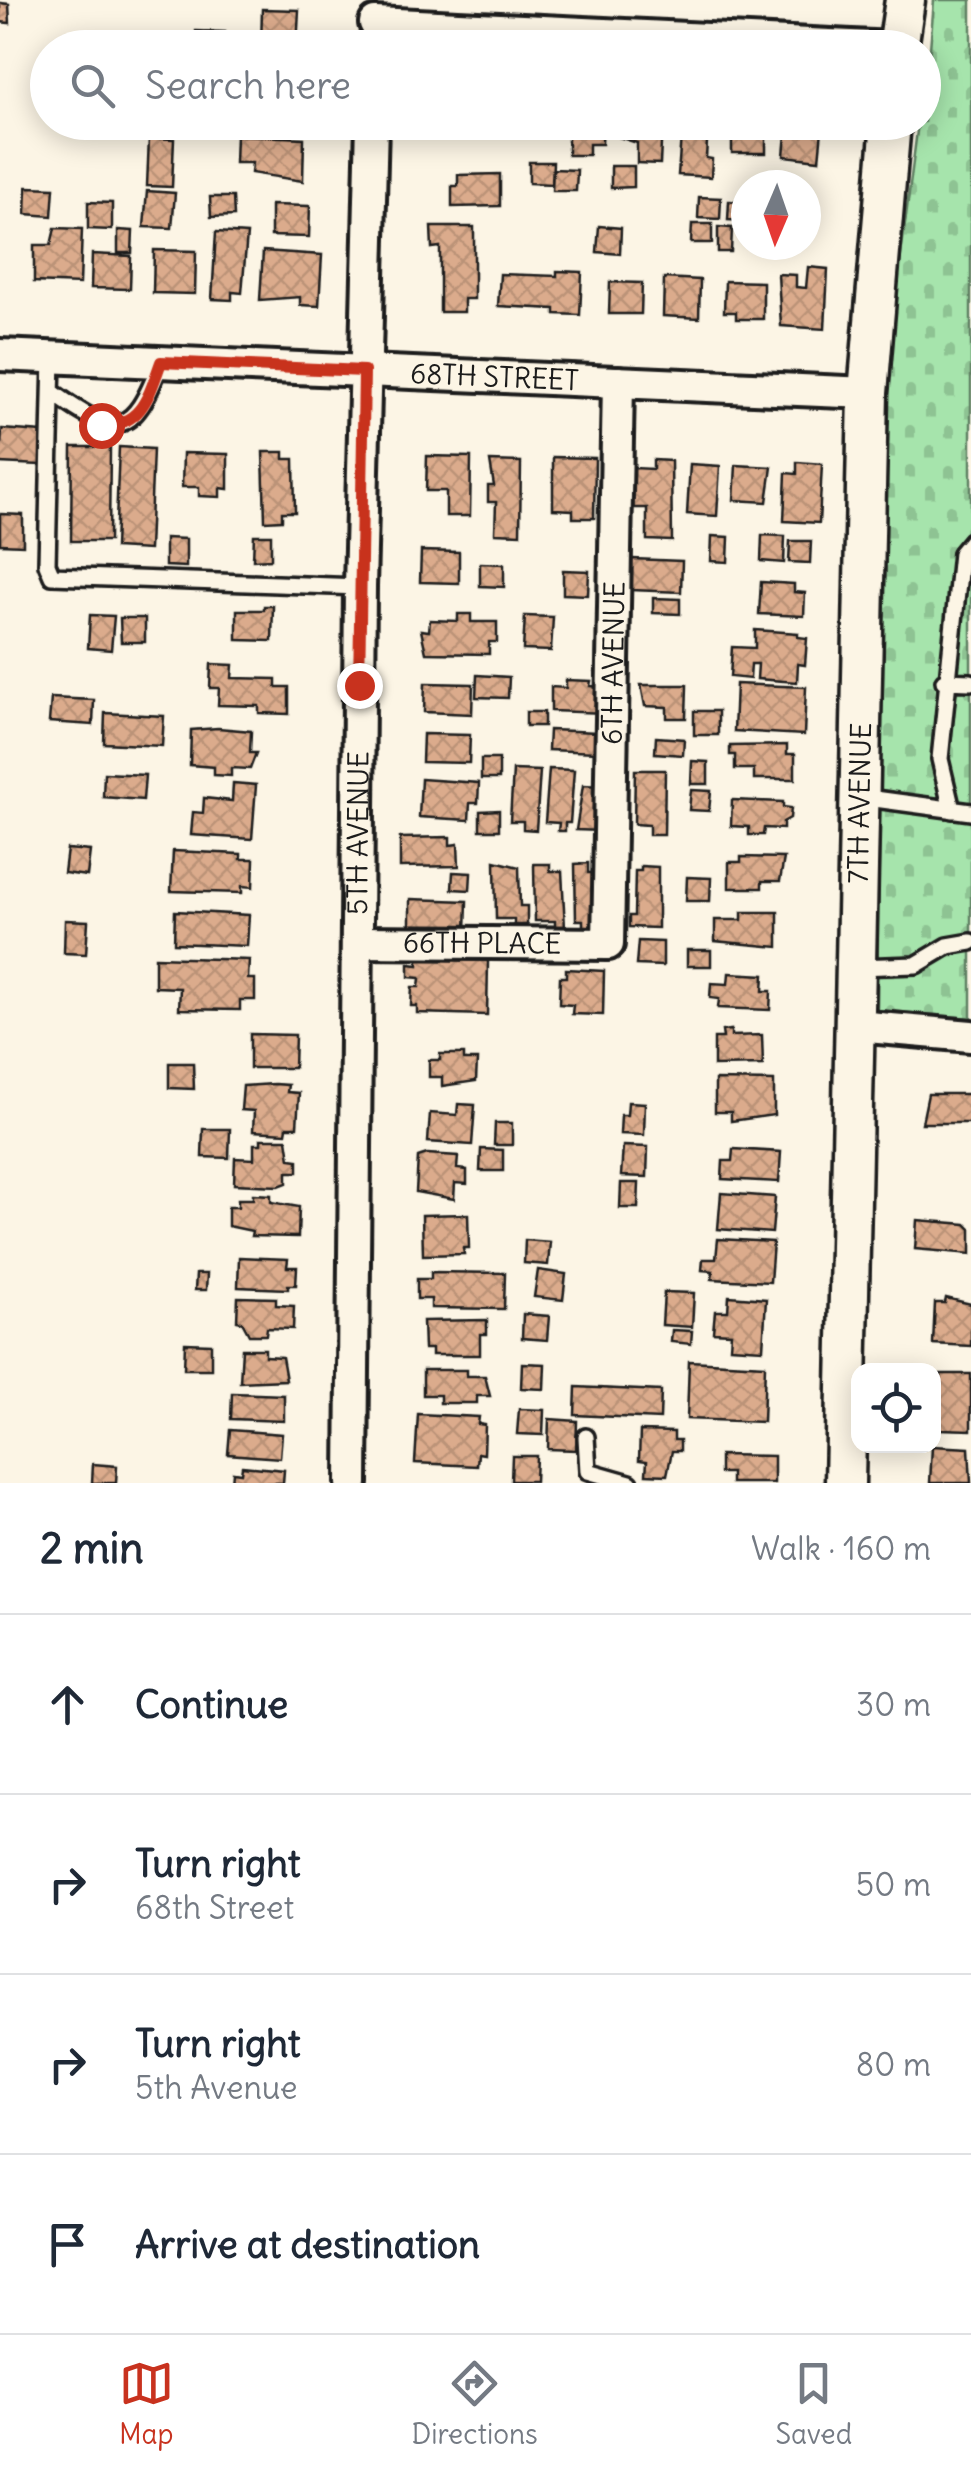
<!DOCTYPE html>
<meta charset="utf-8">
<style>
body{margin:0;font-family:Delius,sans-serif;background:#f2f2f3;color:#1f2937}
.controls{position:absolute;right:30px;bottom:30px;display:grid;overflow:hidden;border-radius:20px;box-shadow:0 5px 25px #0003}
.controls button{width:90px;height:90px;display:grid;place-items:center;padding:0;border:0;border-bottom:2px solid #e0e1e3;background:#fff;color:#1f2937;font:50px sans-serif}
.compass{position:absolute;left:731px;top:170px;width:90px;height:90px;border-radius:50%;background:#fff;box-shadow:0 5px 25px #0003;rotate:182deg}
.stop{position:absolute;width:30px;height:30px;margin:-22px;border:8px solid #c8321e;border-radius:50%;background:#fff}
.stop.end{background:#c8321e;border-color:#fff;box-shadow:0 2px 10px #0008}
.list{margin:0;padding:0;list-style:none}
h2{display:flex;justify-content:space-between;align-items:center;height:130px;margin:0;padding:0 40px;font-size:42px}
h2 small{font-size:32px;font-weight:400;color:#747a83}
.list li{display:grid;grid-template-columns:65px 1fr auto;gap:30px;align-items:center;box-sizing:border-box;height:180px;padding:0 40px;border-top:2px solid #e0e1e3}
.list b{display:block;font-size:38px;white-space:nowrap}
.list p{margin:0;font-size:32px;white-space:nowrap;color:#747a83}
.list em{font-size:32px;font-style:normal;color:#747a83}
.icon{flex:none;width:55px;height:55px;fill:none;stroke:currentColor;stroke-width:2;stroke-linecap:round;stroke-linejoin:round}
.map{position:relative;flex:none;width:971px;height:1483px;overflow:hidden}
.search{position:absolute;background:#fff;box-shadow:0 5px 25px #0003;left:30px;right:30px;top:30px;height:110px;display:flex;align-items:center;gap:25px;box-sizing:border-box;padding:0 35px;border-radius:55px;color:#747a83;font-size:38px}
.sheet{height:850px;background:#fff}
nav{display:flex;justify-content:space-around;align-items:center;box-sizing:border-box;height:140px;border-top:2px solid #e0e1e3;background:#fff;font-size:28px;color:#747a83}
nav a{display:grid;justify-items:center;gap:5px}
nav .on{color:#c8321e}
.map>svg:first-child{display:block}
</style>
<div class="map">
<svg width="971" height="1483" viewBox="0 0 971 1483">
<defs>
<pattern id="cemetery-stones" width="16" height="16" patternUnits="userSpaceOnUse" patternTransform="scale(2.5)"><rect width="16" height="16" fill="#a6e4ac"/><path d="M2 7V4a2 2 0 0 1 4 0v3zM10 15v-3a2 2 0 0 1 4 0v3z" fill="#8ec393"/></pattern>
<pattern id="building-cross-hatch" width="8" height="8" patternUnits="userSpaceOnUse" patternTransform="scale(2.5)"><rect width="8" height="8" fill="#dbab8c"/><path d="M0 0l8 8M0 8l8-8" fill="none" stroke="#bb9378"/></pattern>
</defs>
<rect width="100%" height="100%" fill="#fcf5e5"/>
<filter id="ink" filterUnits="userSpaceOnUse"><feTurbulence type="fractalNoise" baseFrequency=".01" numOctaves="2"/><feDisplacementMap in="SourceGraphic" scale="20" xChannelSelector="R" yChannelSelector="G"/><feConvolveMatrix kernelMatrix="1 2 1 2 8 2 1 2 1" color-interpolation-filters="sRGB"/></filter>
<g filter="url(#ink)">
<path fill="url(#cemetery-stones)" stroke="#618064" stroke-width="2.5" d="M934 0H971V1018L877 1010 885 380 918 123 924 122Z"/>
<path fill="url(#building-cross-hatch)" stroke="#1c1c1c" stroke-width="2.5" d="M0 3 9 4 10 23 0 22Z
M262 9 299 10 297 48H261Z
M196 31 225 32 224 48H195Z
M568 122H603L602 144H589V155H568Z
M620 122H662L660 164 637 163V143L619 137Z
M682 122 708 125 706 158 712 159 711 177 678 175Z
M732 122 766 123V153H732Z
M787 122 822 130 819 160 784 156Z
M236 135 304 138 303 181 251 173 252 163H235Z
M149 138 174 139 172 187 147 186Z
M529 162H553L552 184 529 183Z
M611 166H634V187L611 188Z
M553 169 577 170 576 191H552Z
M500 174V206L452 207V186H458V175Z
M27 187 54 188 52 216 26 214Z
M147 191 175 193 172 228 144 227Z
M210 197H233L234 216 211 217Z
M699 197 721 198 720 219 698 218Z
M729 201 746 202V221L728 220Z
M88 202 112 203V230L88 229Z
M271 205 310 206 309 237 271 236Z
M692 224H712V243H691Z
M599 226 621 228 620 254 597 252Z
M431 227H474V299H464V312H440V247L432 248Z
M718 227 732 228 731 252H718Z
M55 228 82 229 80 284 34 282V245H51Z
M118 230 133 231 132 253H118Z
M216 232 247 234 242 293 232 292V300L212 299Z
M154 250 196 251 195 294 153 293Z
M263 251 322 255 319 306 300 305V297L260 300Z
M92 254 131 256 130 289 91 288Z
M808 267 828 269 825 329 781 326 778 274 796 275V287L806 288Z
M557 271 582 272 580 315 555 314V309L498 306 500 274 557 276Z
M664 278 700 280 699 318 663 316Z
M725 281 763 282V319H736V312H724Z
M610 282 642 283 641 314H609Z
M2 429 42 432 40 465 0 463Z
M72 447H110L109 541H71Z
M119 447 153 449 149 550 115 548Z
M263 452H284V459H294L295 512H282V520L265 521Z
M183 453 228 454V489L220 488V497L199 496V487H182Z
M427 456 471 457 470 516H446V491H426Z
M553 457 595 458 594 518H573V510L553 509Z
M653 460 671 461 672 541 647 540V508H633L634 468 653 469Z
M490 461 521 462 520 534 495 533 496 502H488V486H494Z
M797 462 822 464 819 523 784 521 786 473 797 474Z
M690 464 720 466 717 516 687 514Z
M736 465 772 467 767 502 734 500Z
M0 514 23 515V545L0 544Z
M254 535H271V559L253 560Z
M762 535 785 536 784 563 761 561Z
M712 536 729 537 728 562 711 561Z
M165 538 186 539V567L165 566Z
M790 541H811L810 563 789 562Z
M421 551 459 552V583L420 582Z
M632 559 682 561 681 592 631 590Z
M480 563 504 564V587L480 586Z
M563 570 589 571 588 595 563 594Z
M761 582 794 584V592L805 593 804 616 759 614Z
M653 598 680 599V614L653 613Z
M264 606H273L272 641 237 640V610H264Z
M458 614H471V622H497V642H489V654L426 653 421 630 429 631 430 620 458 621Z
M90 615 114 616 111 650 88 648Z
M525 616 553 617 551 651 523 650Z
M120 618H145V642H121Z
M755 630 798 633V637L807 638 805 665 798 664 797 682 757 679 758 664H751L750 679 730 677 732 647 755 648Z
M211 664 233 665 232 678 276 679V687H289V714L259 713V706L218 705 219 688H210Z
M477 675 509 677 508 698 476 697Z
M566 680 591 681 590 686 603 687 606 713 551 711V687L566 688Z
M425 683 473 684 472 714 424 712Z
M736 684 806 687 804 735 734 731Z
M641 685H687L686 718H667V707L645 706Z
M51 698 94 700 93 725 49 722Z
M694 711H718V735H694Z
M526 712H544V726H526Z
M105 713 164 716 162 746 104 743Z
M218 728 251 731 250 753H256L250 769 231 768V776L214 775V767L190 765 191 730Z
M549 730 598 732 597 752 548 750Z
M423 734 470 735 469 763 422 762Z
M656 737 684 739 683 755 655 753Z
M787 745V754H795V779H754V769H735V755H730V746Z
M481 759H499V779H481Z
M692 761 708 762V784H691Z
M549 769 574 770 570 823H565V831H558L559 823 545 822Z
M513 770 540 771 536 830 523 829V821H510Z
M635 770H665L664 835H649V825L634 824Z
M104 773 145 775 143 800 103 797Z
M421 779 479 783 478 803H470L469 820 419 817Z
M233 783 256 785 252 839 191 835 193 812 203 813 204 798 232 801Z
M583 785 601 786V831L576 830Z
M691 790 711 791 709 811 689 810Z
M732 800 783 802V807L791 808 790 818 783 822V829L764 828 763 835H749V827L731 826Z
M499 810V830H480V811Z
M450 837V845L458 844 459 866 400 867V838Z
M67 849 90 851 87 876 64 873Z
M173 851 241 854V859H254L253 887 242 886V893L171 891Z
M741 857 784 858 780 881H762V888H729V862H741Z
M495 861 519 867 520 906H527V925H514V919H496Z
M588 863V873H596L597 927H583V920H576L575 864Z
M534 864H550V871H562L565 928H555V921H535Z
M641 866 658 867V928L629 927V916H634L635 871H641Z
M453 872 471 873 470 890 452 889Z
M687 877 711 878 710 901H686Z
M410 899 467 901 466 932 410 931Z
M175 911 249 915 247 946 174 943Z
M742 912H778V947L715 941V920H742Z
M65 920 88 921 86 954 64 953Z
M638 941 663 942V966L636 965Z
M687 950H711V966H687Z
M155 957 249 960 248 979H255V1000H240V1010L179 1009 180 988 155 987Z
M418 959 488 961 487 1015 417 1013V1006H411L412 987H419L420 978 409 977V964L418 965Z
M566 969 604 971 603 1015 572 1014 573 1005 559 1004 560 977H566Z
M729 973 764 975 763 991H771L770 1010 718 1008 719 999 710 998 711 983 728 984Z
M731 1030V1036L762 1035 763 1065 714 1066V1038H723L722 1031Z
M250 1034 295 1035 294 1068H250Z
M440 1054H464V1060H477L476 1081 442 1086V1077H429V1060H440Z
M169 1063H193L194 1089 169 1088Z
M715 1080 774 1081V1115L731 1121V1112H715Z
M274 1084 288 1085 287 1092 299 1093 297 1127H287L286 1133 253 1131 254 1111 241 1110 243 1086Z
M928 1094H971V1123H922Z
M628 1102 645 1103 644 1135 620 1134 621 1115H627Z
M458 1104 475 1105 472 1145 428 1142 430 1113 457 1115Z
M495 1123H512V1145H494Z
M203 1129H230L229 1158 202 1157Z
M261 1139H287L290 1159 298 1160V1172H287V1183L279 1186 234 1184 235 1158 254 1159V1144H261Z
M623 1146 648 1147 647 1177 621 1176Z
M481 1149 503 1150V1171H480Z
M733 1149 781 1152 779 1182 722 1179 723 1161H732Z
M427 1154 458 1156 457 1169 467 1170V1184L455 1183 454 1199 416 1192 418 1157Z
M621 1183H639L638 1208H620Z
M721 1193 775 1197 772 1233 718 1229Z
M253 1194 271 1195V1202L299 1207 298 1237 251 1236 252 1231 228 1226V1207H238V1199H253Z
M468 1214 469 1248H463L464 1254 423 1255 422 1215Z
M917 1220 966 1224 971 1229V1254L915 1249Z
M718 1239 773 1242 770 1282 712 1279 713 1271 702 1270 703 1259H716Z
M525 1240 550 1242 548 1265 524 1263Z
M239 1257 288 1259 287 1267H297L296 1285H288V1289L238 1287Z
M538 1270 566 1274 563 1300 534 1297Z
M431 1272 505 1273 504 1309 431 1308V1299H417V1279H431Z
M196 1274H207L206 1290H195Z
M664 1292 694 1293 692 1327 662 1325Z
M729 1296 766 1299 763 1349 730 1347 731 1333 713 1332 715 1311H728Z
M238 1297 276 1298V1305L294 1306 293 1329 267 1328 266 1335H249L242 1322 237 1321Z
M946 1298 971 1304V1346L933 1344 935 1303H945Z
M523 1314 549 1316 547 1340 522 1338Z
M487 1320V1334H480V1355H432V1349H424L423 1321Z
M672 1330 692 1331 691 1344 671 1342Z
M185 1343 211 1344V1369H184Z
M242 1349H265V1356L282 1357 286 1380 240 1382Z
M689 1361 765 1365 763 1422 687 1419Z
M522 1363 545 1364 544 1389 521 1388Z
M423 1370H467V1376H485L490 1396H477V1403H440V1395H423Z
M941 1374H971V1430L940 1429V1418H934V1386H941Z
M576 1387 661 1391 660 1419 575 1415Z
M232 1393 284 1395V1421L231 1419Z
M519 1409 544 1410 543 1435 517 1434Z
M418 1414 479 1417 478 1424 485 1425 484 1454 478 1453 477 1466 415 1463Z
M549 1419 577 1421 576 1450 548 1449Z
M230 1430 282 1434 280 1458 228 1454Z
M640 1431 674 1432V1440H680V1451H672L667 1475 646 1474 647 1461 639 1460Z
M932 1446 969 1448 971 1483H930Z
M720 1455 774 1456V1483H731V1473H720Z
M512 1456H536L535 1481H511Z
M93 1464 117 1466 116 1483H92Z
M242 1466 284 1470 283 1483H232L233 1472 241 1473Z"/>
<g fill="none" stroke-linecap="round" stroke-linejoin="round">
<g stroke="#1c1c1c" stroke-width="22">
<path id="service" d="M52 357 47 564 52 576 360 587
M52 392C116 438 132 439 161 362
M944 681 971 682
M860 797 971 812
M952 810 940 759 961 553 971 541
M857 967 916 965 948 946 971 942
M586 1437 588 1471 630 1483"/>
</g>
<g stroke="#1c1c1c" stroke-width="38">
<g id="minor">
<path d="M375 23 893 48"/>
<path id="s1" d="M0 355 868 393"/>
<path id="s2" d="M357 942 608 944 618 382"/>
<path d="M856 1026 971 1036"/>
<path id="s3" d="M352 1483 360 587 372 122"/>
</g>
</g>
<g stroke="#1c1c1c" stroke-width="45">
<g id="tertiary">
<path d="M898 48 905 0"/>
<path id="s4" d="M845 1483 868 393 891 122"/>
</g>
</g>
<use href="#service" stroke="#fcf5e5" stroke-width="15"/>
<use href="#minor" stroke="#fcf5e5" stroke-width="30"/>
<use href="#tertiary" stroke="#fcf5e5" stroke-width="38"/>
</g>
</g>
<g fill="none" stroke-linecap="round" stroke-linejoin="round" filter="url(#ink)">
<path stroke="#c8321e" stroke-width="12" d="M101 425C142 427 149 395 161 362L364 371 359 685"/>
</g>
<g text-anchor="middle" stroke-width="8" stroke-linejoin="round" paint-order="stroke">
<g font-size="28" fill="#1c1c1c" stroke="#fcf5e5">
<text dy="10" stroke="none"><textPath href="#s1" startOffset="495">68TH STREET</textPath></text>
<text dy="10" stroke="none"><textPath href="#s2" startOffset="532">6TH AVENUE</textPath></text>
<text dy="10" stroke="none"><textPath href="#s4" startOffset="680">7TH AVENUE</textPath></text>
<text dy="10" stroke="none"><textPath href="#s3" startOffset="650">5TH AVENUE</textPath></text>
<text dy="10" stroke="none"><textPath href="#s2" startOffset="125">66TH PLACE</textPath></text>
</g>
</g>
</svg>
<div class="controls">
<button><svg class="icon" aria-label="locate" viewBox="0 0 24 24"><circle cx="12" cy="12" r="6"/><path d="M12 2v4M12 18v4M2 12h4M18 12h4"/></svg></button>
</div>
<svg class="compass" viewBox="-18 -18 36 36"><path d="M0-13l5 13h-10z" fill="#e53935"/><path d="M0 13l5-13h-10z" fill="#747a83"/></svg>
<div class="stop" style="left:101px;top:425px"></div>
<div class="stop end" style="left:359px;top:685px"></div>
<div class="search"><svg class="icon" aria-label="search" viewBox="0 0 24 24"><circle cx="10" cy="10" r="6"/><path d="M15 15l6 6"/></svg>Search here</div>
</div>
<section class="sheet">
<h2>2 min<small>Walk · 160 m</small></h2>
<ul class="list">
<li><svg class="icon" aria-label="ahead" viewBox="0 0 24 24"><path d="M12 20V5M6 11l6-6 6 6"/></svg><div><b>Continue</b></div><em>30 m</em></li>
<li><svg class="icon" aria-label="right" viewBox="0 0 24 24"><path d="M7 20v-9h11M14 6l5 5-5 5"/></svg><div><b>Turn right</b><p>68th Street</p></div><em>50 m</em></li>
<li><svg class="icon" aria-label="right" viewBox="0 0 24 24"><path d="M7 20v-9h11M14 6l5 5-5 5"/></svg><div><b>Turn right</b><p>5th Avenue</p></div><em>80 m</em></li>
<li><svg class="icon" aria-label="arrive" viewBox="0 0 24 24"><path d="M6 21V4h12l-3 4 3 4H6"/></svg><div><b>Arrive at destination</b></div></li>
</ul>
</section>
<nav>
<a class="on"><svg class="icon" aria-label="map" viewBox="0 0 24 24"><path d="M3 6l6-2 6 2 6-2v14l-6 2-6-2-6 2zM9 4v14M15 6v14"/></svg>Map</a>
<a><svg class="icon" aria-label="directions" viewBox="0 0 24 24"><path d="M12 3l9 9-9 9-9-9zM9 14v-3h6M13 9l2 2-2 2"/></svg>Directions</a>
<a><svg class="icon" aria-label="saved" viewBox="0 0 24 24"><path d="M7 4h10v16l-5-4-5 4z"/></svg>Saved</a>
</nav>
